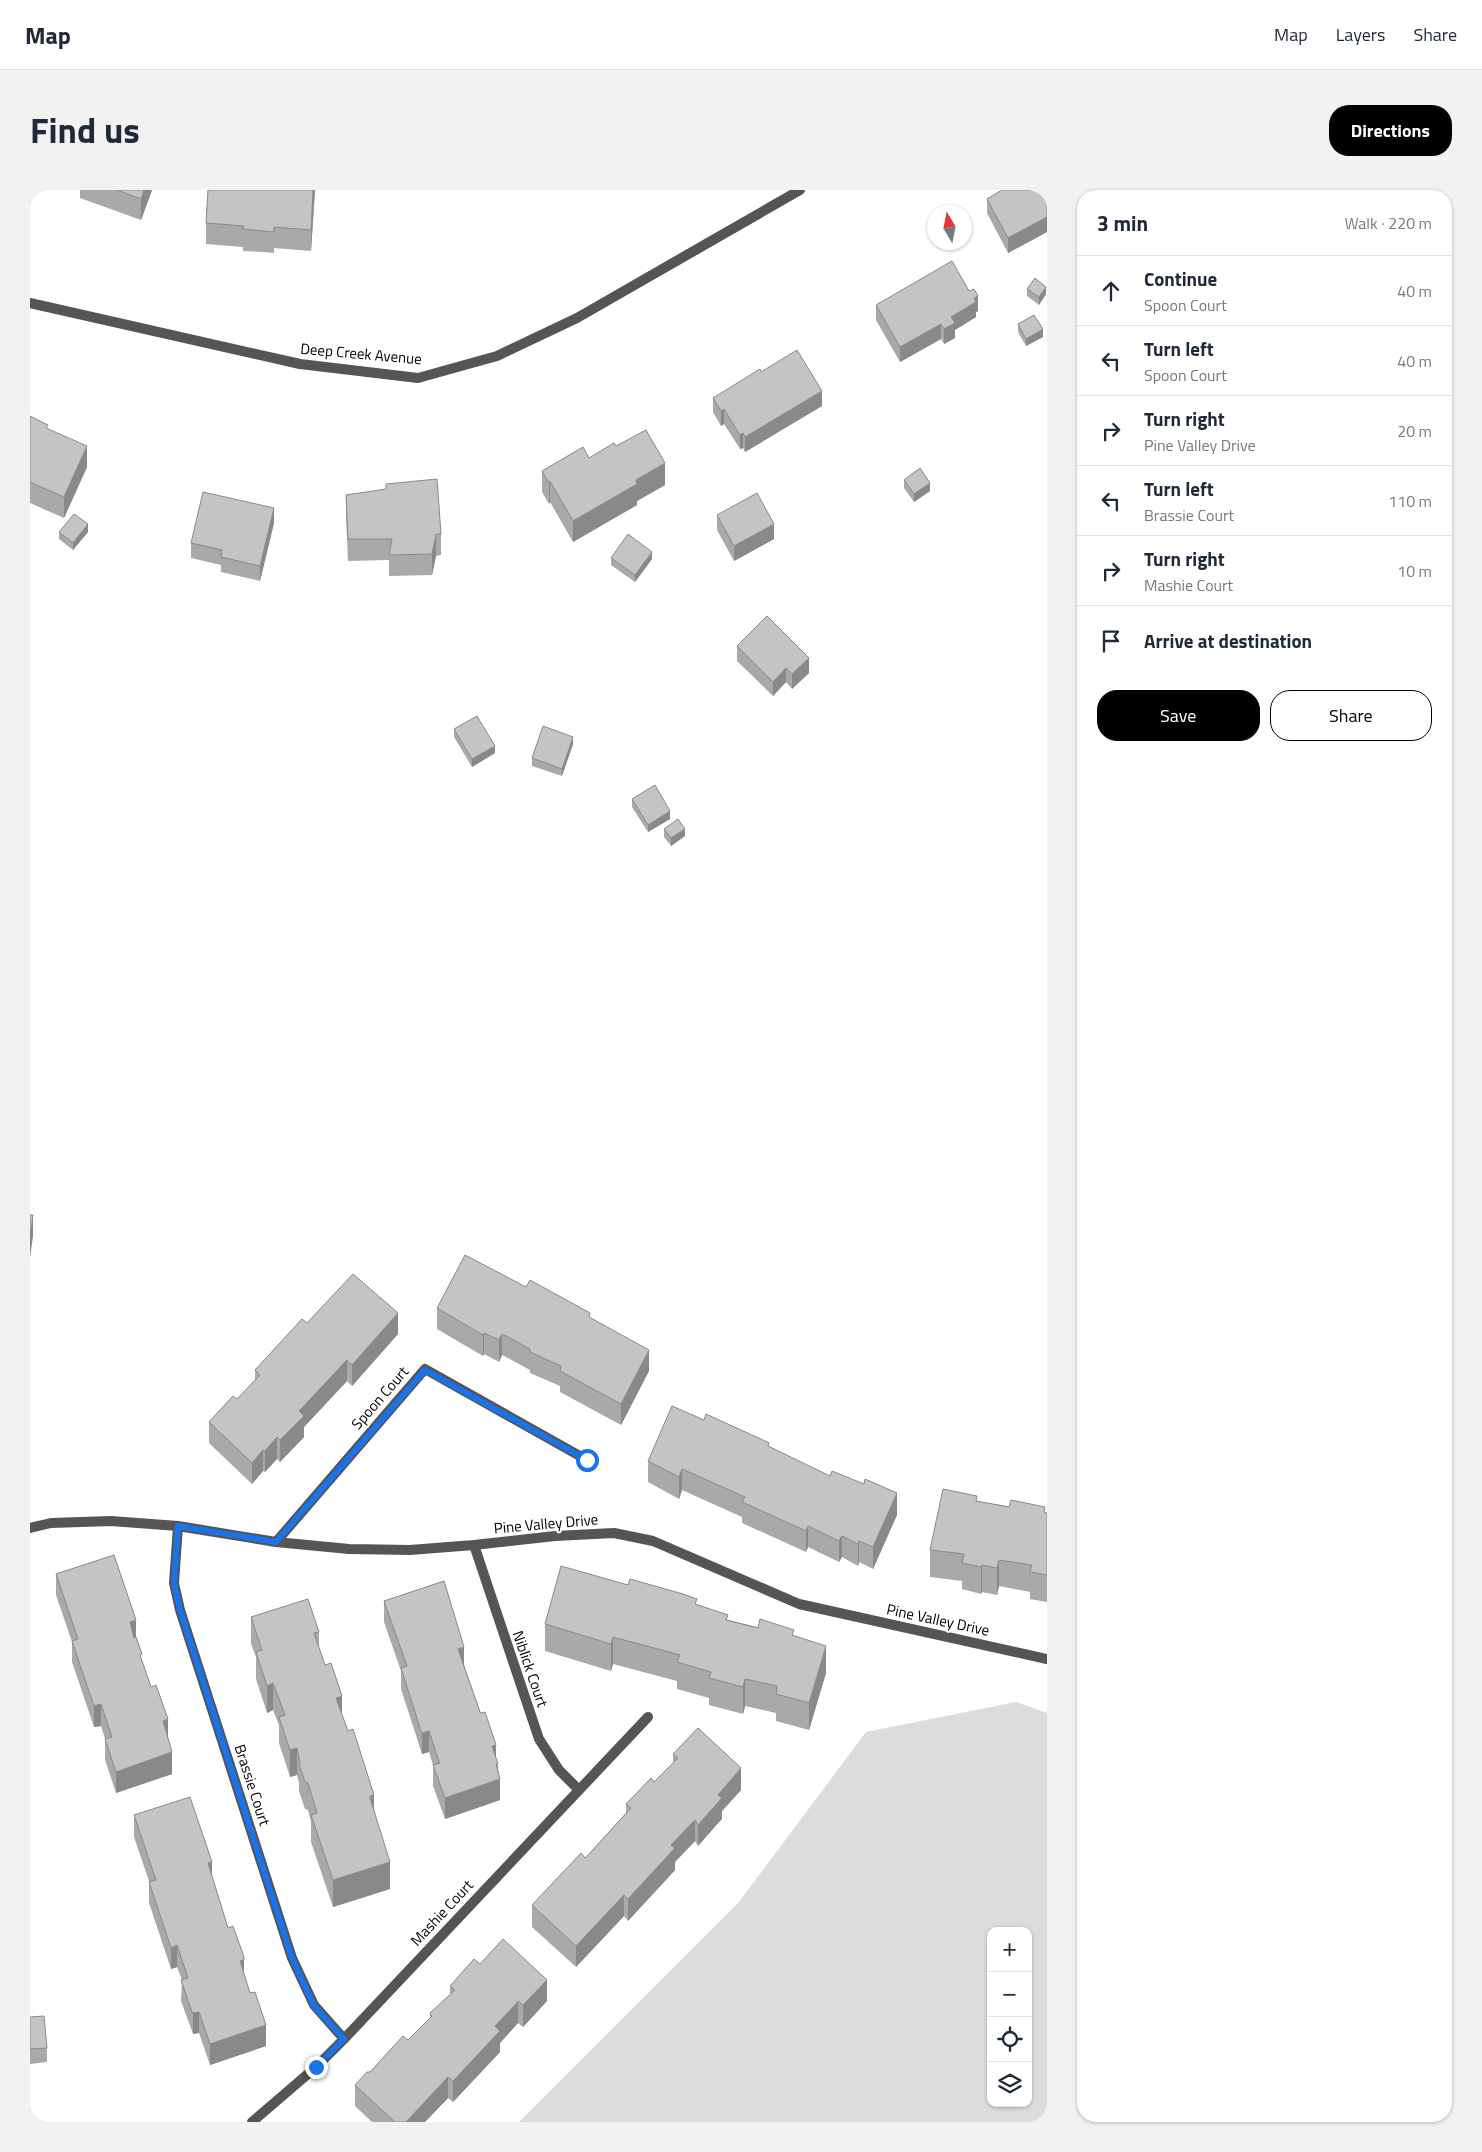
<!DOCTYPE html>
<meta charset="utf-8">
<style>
body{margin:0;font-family:"Titillium Web",sans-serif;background:#f2f2f3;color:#1f2937}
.controls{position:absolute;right:15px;bottom:15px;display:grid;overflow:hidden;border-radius:10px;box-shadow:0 1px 4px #0004}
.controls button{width:45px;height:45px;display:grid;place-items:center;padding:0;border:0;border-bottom:1px solid #e0e1e3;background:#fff;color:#1f2937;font:25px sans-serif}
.compass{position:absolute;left:897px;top:15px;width:45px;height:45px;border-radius:50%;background:#fff;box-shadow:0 1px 4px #0004;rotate:350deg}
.stop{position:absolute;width:15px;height:15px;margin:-11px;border:4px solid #1a73e8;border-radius:50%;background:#fff}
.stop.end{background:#1a73e8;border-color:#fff;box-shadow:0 1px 5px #0008}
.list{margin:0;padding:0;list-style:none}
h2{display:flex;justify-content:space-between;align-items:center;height:65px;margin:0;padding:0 20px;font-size:21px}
h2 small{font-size:16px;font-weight:400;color:#747a83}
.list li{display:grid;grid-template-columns:32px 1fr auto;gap:15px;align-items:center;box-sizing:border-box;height:70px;padding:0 20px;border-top:1px solid #e0e1e3}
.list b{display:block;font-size:19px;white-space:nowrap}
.list p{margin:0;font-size:16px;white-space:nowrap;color:#747a83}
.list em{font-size:16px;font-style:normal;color:#747a83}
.actions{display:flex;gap:10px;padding:15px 20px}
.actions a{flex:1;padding:11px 0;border:1px solid #000;border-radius:20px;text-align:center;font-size:18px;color:#000}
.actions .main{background:#000;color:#fff}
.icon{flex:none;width:28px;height:28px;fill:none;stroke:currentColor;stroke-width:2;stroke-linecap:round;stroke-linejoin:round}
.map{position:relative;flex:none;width:1017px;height:1932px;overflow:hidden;border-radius:20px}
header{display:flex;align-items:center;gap:30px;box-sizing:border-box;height:70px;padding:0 25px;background:#fff;border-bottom:1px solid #e0e1e3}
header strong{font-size:24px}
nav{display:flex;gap:28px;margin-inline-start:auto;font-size:18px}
.intro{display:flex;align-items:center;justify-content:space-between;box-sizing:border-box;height:120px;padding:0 30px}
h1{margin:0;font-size:35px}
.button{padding:12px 22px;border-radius:20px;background:#000;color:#fff;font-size:18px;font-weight:700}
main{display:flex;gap:30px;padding:0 30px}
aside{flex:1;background:#fff;border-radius:20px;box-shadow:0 1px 4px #0004}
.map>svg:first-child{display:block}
</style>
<header>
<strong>Map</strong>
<nav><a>Map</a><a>Layers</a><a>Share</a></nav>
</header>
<div class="intro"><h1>Find us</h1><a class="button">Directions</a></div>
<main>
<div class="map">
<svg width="1017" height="1932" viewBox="0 0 1017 1932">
<rect width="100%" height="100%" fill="#fff"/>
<path fill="#dcdcdc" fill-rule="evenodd" d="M986 1512 1017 1523V1932H489L709 1712 836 1542ZM961 1741H998V1913H961Z"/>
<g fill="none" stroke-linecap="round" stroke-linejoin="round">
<path stroke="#555" stroke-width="10" d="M0 113 270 174 388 188 467 166 547 128 770 0
M148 1336 144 1393 150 1420 262 1768 284 1815 314 1849
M0 1338 21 1333 81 1331 148 1336 246 1352 319 1359 380 1360 444 1355 525 1346 584 1343 623 1351 769 1414 1017 1469
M246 1352 395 1179 557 1270
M444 1355 509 1549 529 1580 549 1600
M222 1932 286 1877 314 1849 618 1527"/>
</g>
<path fill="#a9a9a9" d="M50 0H122L111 30 50 8Z
M178 0H285L281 61 244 58V63L233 62 213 61V57L176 54V33Z
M1017 6V42L978 63 957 23V9Z
M997 99 1016 104 1009 115 997 106Z
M846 115 948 121 946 122V127L925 140V148L914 154 911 149 870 172 846 130Z
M988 134 1013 147 996 156 988 142Z
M731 182 792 216 715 262 713 258 710 259 694 234 691 236 683 222V208Z
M0 226 18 239 57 277 34 328 0 313Z
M586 256 635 295 607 311V315L543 352 520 312 519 314 512 302V281L559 268Z
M874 290 900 301 884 312 874 298Z
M316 305 411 344V365L406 366 402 385 359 386V370L318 371 316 326Z
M687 325 744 349 704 371 687 340Z
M244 333 230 391 191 382V375L161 368V353Z
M29 342H58L43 360 29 349Z
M581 368 622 369 605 392 581 375Z
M707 456 779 483 762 499 756 492 743 506 707 471Z
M424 539 465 563 442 577 424 547Z
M543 554 532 586 502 576V568Z
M602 609 640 629 618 642 602 617Z
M634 639 655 646 641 656 634 647Z
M496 1097 560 1128 619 1181 591 1235 530 1202V1196L500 1183V1180L478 1168 472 1165 469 1172 454 1164 453 1166 407 1139V1118Z
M277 1133 368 1144 322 1196 317 1191 274 1237V1247L250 1272 247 1269 235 1282 233 1281 222 1294 179 1253V1232L207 1209 225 1190V1180Z
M674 1230 739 1257 867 1325 843 1379 829 1372 828 1376 812 1367 809 1372 778 1357 776 1362 712 1333V1327L652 1300 649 1309 618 1292V1271Z
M947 1311 1017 1323V1412L1000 1409V1402L969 1396 967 1405 952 1402 951 1404 932 1399V1391L900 1387V1360Z
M26 1384 106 1447 112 1471 138 1547 142 1584 86 1603 75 1570V1549L71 1536 64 1537 42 1472V1452L26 1405Z
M354 1411 434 1475 468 1574 470 1610 415 1629 403 1596V1575L399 1562 392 1564 371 1499V1481L354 1432Z
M667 1414 698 1430 764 1446 796 1483 779 1540 746 1531V1523L715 1516 713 1524 679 1515V1508L647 1499V1491L583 1474 581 1481 515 1461V1434Z
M221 1427 289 1442V1459L344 1620 360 1699 303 1717 281 1652V1632L278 1620 275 1619 269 1601V1593L267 1585 260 1587 249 1553V1535L243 1520 237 1523 226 1489V1467L221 1454Z
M643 1564 711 1600 692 1621V1629L689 1632 668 1656 665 1651 645 1672V1680L598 1731 594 1726 546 1777 502 1737V1715L555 1668 596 1623V1614L624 1592 643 1573Z
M104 1625 182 1687 198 1738 214 1785 236 1856 180 1875 169 1843 163 1844 151 1811 152 1790 147 1777 141 1779 119 1713V1691L104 1647Z
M450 1774 517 1811 493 1837 488 1833 487 1834 470 1853V1862L423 1912 418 1908 395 1932H342L325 1916V1895L378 1850 400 1828V1824L420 1805V1796Z
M0 1827 17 1858V1872L0 1874Z"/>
<path fill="#898989" d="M114 0H122L111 30V9Z
M283 0H285L281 61V40Z
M1017 27V42L978 63V48Z
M1016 97V104L1009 115V107Z
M948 106V121L946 122V127L925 140V148L914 154V139L921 127 944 108Z
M911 134V149L870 172V157Z
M1013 139V147L996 156V149Z
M792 201V216L715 262V247Z
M694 219V234L691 236V221Z
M713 243V258L710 259V245Z
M57 256V277L34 328V307Z
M635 273V295L607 311V315L543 352V331L606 290Z
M520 291V312L519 314V293Z
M900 293V301L884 312V304Z
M244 318V333L230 391V376Z
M58 334V342L43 360V353Z
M744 334V349L704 371V356Z
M406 344V366L402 385V364Z
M622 362V369L605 392V385Z
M779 468V483L762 499V484Z
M756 478V492L743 506V492Z
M543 547V554L532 586V579Z
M465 556V563L442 577V569Z
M640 621V629L618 642V635Z
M655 639V646L641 656V648Z
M3 1025V1046L0 1068V1047Z
M368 1123V1144L322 1196V1175Z
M454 1143V1164L453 1166V1145Z
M472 1144V1165L469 1172V1150Z
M619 1160V1181L591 1235V1214Z
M317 1170V1191L274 1237V1247L250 1272V1250L269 1221Z
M247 1247V1269L235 1282V1261Z
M233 1260V1281L222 1294V1273Z
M652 1279V1300L649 1309V1287Z
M867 1303V1325L843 1379V1357Z
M778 1336V1357L776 1362V1341Z
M812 1346V1367L809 1372V1351Z
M829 1351V1372L828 1376V1354Z
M969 1370V1396L967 1405V1378Z
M952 1375V1402L951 1404V1377Z
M106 1430V1451L100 1454V1432Z
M583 1447V1474L581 1481V1454Z
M796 1456V1483L779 1540V1513Z
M434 1457V1478L428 1459Z
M715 1489V1516L713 1524V1497Z
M243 1493V1520L237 1523V1496Z
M312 1506V1533L306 1508Z
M71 1514V1536L64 1537V1516Z
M138 1529V1550L133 1531Z
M399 1541V1562L392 1564V1543Z
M466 1555V1576L462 1556Z
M267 1558V1585L260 1587V1560Z
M142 1562V1584L86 1603V1582Z
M711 1578V1600L692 1621V1629L689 1632 668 1656V1635L688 1605Z
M470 1589V1610L415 1629V1608Z
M344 1605V1631L340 1606Z
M665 1630V1651L645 1672V1680L598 1731V1709L641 1655Z
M182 1672V1693L178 1673Z
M360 1672V1699L303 1717V1690Z
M594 1705V1726L546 1777V1756Z
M147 1755V1777L141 1779V1758Z
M214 1770V1791L210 1771Z
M517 1790V1811L493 1837V1815Z
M488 1811V1833L470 1853V1862L423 1912V1891L465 1836Z
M169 1822V1843L163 1844V1823Z
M236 1835V1856L180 1875V1854Z
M418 1887V1908L395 1932H376Z"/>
<path fill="#c4c4c4" stroke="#898989" d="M87 0H114L111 9Z
M178 0H283L281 40 244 37V42L233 41 213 39 214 36 176 33Z
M972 0H1013L1017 6V27L978 48 957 9Z
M922 71 939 101 944 99 948 106 944 108 946 112 921 127 925 133 914 139 911 134 870 157 846 115Z
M1005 88 1016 97 1009 107 997 99Z
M1004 125 1013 139 996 149 988 134Z
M767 160 792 201 715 247 713 243 710 245 694 219 691 221 683 208 730 179 731 182Z
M0 226 18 235 16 238 57 256 34 307 0 292Z
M616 240 635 273 606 290 607 294 543 331 520 291 519 293 512 281 553 257 559 268 584 253 586 256Z
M890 278 900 293 884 304 874 290Z
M407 289 411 344H406L402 364 359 365 362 349H318L316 305 356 299V294Z
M173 302 244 318 230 376 191 367 192 360 161 353Z
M727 303 744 334 704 356 687 325Z
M44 324 58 334 43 353 29 342Z
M598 344 622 362 605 385 581 368Z
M737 426 779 468 762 484 756 478 743 492 707 456Z
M447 526 465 556 442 569 424 539Z
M513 536 543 547 532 579 502 568Z
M625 595 640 621 618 635 602 609Z
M648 629 655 639 641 648 634 639Z
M0 1025H3L0 1047Z
M435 1065 496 1097 500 1090 560 1123 559 1127 619 1160 591 1214 530 1181 531 1176 500 1162V1159L478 1147 472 1144 469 1150 454 1143 453 1145 407 1118Z
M323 1084 368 1123 322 1175 317 1170 269 1221 274 1226 250 1250 247 1247 235 1261 233 1260 222 1273 179 1232 203 1206 207 1209 230 1185 225 1180 272 1129 277 1133Z
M642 1216 674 1230 676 1224 733 1250 739 1253 738 1256 800 1286 802 1281 834 1294 835 1289 867 1303 843 1357 829 1351 828 1354 812 1346 809 1351 778 1336 776 1341 712 1312 715 1307 652 1279 649 1287 618 1271Z
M913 1299 947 1306 946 1311 979 1317 981 1310 1015 1317 1014 1322 1017 1323V1385L1000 1382 1002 1375 969 1370 967 1378 952 1375 951 1377 932 1373 934 1364 900 1360Z
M84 1365 106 1430 100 1432 104 1448 106 1447 112 1464 110 1465 121 1497 126 1495 138 1529 133 1531 142 1562 86 1582 75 1549 82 1547 71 1514 64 1516 42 1451 48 1449 26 1384Z
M531 1376 598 1395 600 1389 653 1404 667 1409 665 1414 698 1425 696 1430 728 1438 730 1429 764 1440 762 1445 796 1456 779 1513 746 1504 747 1496 715 1489 713 1497 679 1488 681 1482 647 1472 650 1465 583 1447 581 1454 515 1434Z
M414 1391 434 1457 428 1459 450 1522 451 1523 455 1522 466 1555 462 1556 468 1574H466L470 1589 415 1608 403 1575 410 1573 409 1571 399 1541 392 1543 391 1541 371 1478 377 1476 354 1411Z
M278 1409 289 1442 284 1443 295 1475 301 1473 312 1506 306 1508 318 1541 323 1539 344 1605 340 1606V1608L360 1672 303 1690 281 1625 287 1623 278 1593 275 1592 269 1574 270 1573 267 1558 260 1560 249 1527 255 1525 243 1493 237 1496 226 1462 232 1460 221 1427Z
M668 1538 711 1578 688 1605 692 1608 668 1635 665 1630 641 1655 645 1658 598 1709 594 1705 546 1756 502 1715 551 1663 555 1668 560 1663 601 1618 596 1614 621 1588 624 1592 648 1568 643 1564Z
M160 1607 182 1672 178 1673 198 1738 203 1736 214 1767V1770L210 1771 220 1803 225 1802 236 1835 180 1854 169 1822 163 1823 162 1822 151 1790 158 1788 147 1755 141 1758 119 1692 126 1690 104 1625Z
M473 1749 517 1790 493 1815 488 1811 487 1813 465 1836 470 1841 423 1891 418 1887 376 1932H365L325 1895 337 1882H340L373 1846 378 1850 402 1826 400 1824 401 1822 425 1800 420 1796 444 1769 450 1774Z
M14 1826 17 1858 0 1859V1827Z"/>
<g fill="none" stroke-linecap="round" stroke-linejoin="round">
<path stroke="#1a73e8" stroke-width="6" d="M286 1877 314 1849 284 1816 262 1768 150 1420 144 1393 148 1336 246 1352 395 1180 557 1270"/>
</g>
<g text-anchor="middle" stroke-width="4" stroke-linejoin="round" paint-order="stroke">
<g font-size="15" fill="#000" stroke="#fff">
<text transform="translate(331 164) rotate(5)" y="5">Deep Creek Avenue</text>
<text transform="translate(350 1208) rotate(-49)" y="5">Spoon Court</text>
<text transform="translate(516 1334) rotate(-5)" y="5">Pine Valley Drive</text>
<text transform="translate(908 1430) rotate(12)" y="5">Pine Valley Drive</text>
<text transform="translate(500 1479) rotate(71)" y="5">Niblick Court</text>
<text transform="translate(222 1595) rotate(72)" y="5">Brassie Court</text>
<text transform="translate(412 1723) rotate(-47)" y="5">Mashie Court</text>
</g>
</g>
</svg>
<div class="controls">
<button>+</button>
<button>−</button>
<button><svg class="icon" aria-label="locate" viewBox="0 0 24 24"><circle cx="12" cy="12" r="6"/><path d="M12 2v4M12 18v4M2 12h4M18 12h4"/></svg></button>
<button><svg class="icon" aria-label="layers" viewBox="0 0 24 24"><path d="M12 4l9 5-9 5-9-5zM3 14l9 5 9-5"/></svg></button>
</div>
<svg class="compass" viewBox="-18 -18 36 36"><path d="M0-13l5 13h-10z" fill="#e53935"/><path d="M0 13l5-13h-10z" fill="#747a83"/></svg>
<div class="stop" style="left:557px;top:1270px"></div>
<div class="stop end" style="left:286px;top:1877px"></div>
</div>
<aside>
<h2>3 min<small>Walk · 220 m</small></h2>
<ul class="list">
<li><svg class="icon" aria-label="ahead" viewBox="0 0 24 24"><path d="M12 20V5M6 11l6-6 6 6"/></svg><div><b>Continue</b><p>Spoon Court</p></div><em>40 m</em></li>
<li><svg class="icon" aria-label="left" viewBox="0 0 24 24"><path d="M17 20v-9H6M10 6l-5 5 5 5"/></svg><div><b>Turn left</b><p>Spoon Court</p></div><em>40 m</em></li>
<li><svg class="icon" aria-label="right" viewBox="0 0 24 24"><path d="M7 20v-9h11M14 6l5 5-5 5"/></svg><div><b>Turn right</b><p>Pine Valley Drive</p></div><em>20 m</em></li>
<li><svg class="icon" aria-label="left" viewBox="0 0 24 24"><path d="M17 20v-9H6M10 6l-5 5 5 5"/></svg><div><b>Turn left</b><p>Brassie Court</p></div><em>110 m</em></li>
<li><svg class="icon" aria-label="right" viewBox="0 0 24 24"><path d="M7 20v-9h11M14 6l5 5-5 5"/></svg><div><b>Turn right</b><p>Mashie Court</p></div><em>10 m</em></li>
<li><svg class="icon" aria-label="arrive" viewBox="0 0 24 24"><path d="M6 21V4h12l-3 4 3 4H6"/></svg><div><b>Arrive at destination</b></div></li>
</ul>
<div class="actions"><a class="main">Save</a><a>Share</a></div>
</aside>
</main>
